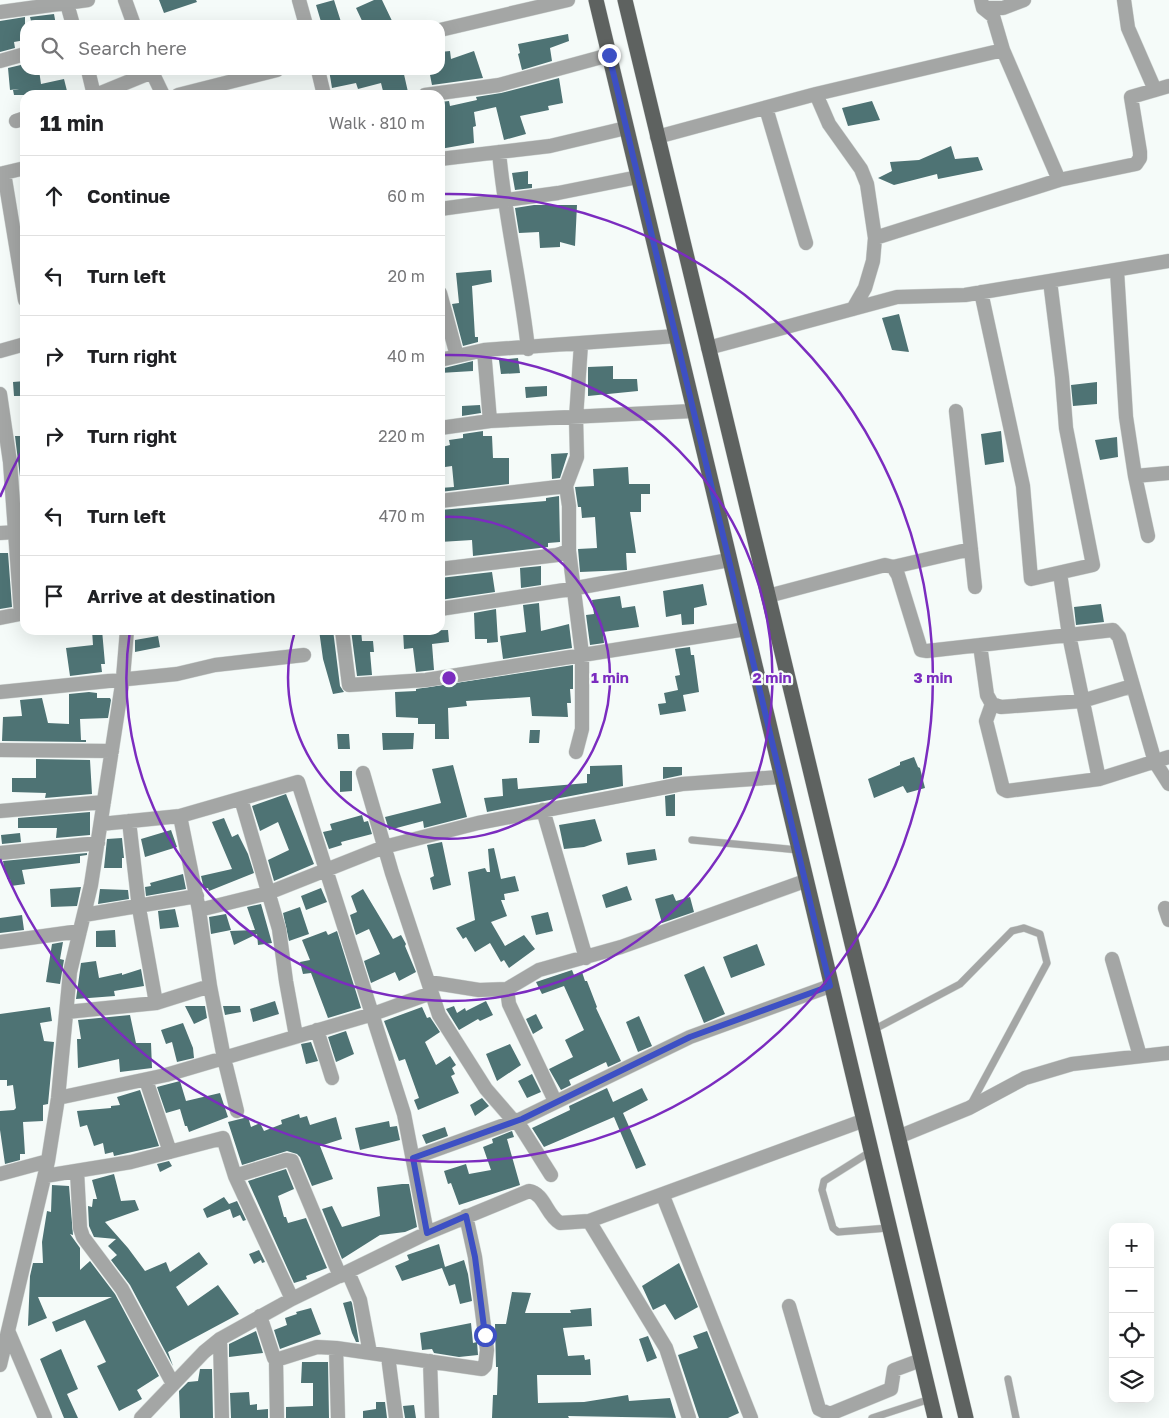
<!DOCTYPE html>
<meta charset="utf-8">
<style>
body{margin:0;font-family:"Golos Text",sans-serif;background:#f2f2f2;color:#202124}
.controls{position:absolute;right:15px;bottom:15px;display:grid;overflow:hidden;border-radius:10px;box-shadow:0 5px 20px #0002}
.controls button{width:45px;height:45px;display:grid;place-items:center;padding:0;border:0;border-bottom:1px solid #e0e0e0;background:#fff;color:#202124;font:25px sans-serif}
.stop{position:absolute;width:15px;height:15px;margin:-11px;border:4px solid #3d50c4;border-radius:50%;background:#fff}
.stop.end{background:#3d50c4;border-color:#fff;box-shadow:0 1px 5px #0008}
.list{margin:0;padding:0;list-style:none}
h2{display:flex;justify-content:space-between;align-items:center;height:65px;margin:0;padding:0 20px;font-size:21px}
h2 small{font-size:16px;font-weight:400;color:#757577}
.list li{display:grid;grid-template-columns:32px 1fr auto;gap:15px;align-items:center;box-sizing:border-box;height:80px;padding:0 20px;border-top:1px solid #e0e0e0}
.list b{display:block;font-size:19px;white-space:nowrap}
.list em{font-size:16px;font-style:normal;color:#757577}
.icon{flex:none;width:28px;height:28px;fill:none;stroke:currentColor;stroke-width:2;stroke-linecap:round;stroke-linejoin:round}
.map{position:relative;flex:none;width:1169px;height:1418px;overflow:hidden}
.search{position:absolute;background:#fff;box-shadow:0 5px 20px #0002;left:20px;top:20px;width:425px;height:55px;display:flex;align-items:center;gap:12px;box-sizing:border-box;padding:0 18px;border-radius:15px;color:#757577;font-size:19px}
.panel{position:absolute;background:#fff;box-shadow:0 5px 20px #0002;left:20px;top:90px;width:425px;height:545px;border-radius:15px}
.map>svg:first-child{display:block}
</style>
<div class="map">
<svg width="1169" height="1418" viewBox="0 0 1169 1418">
<rect width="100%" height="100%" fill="#f5fbf9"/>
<path fill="#4e7374" d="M159 0H196L197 2 164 13Z
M334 0 342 25H322L316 5Z
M374 0H382L394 25H364L356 8Z
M54 14 56 25H32L30 17Z
M25 17V40L14 42 15 48 0 52V21Z
M568 34 569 41 550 48 552 61 522 70 518 54 520 53 518 44Z
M450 51 451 59 474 51 483 78 432 85 429 70H440V52Z
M25 64V70H39L41 84 64 79 68 95H14L13 90 19 89 10 90 8 68Z
M329 70H403L408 92 384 95 381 83 358 89 356 83 332 88Z
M559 78 563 103 548 106 549 110 520 116 526 134 504 140 496 107 474 112 476 126 473 127 474 143 440 149V102L449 101 450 106 477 100 476 97 501 93Z
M872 101 880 120 848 126 842 108Z
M951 146 955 159 978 157 983 170 938 179 937 174 894 185 878 178 892 171 890 162 919 160Z
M528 171V184H532V188L515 190 512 173Z
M534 205H577L575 246 560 242V247L540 248 539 232 519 233 515 208Z
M491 270 492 282 472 286 475 337H478V342L463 346 452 304 459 303 456 273Z
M899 314 909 352 892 350 882 318Z
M518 358 520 373 501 374 499 360Z
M473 361V371L440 373V369Z
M613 366V379H637L638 391 588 396V367Z
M25 381V396H14L13 382Z
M1097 382V404L1073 406 1071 385Z
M547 386V396L526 398 525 387Z
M480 405 481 413 462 416V406Z
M483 431V436H492L493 458H509V484L440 492V488L454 487 452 466 445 467 442 447 450 445 449 440 463 438V434Z
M1001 431 1004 462 985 465 981 434Z
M15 436H25V477H20Z
M1117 437 1118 457 1100 460 1095 440Z
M568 453 560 478 552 479 551 454Z
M628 467 629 484H650V494H641V512H630L636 553H626L627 570 580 572 578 549 597 548 595 517 582 518 581 507H578L575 487 594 486 593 469Z
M559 496 560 542 548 543V547L473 556 472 540 440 542V510L546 501V498Z
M0 553H8L12 607 0 609Z
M541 566V585L521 588 520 568Z
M492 572 495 592 440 600V578Z
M703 584 707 605 694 608V624L682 625 681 614 666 617 663 591Z
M620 596 622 608 635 606 639 627 603 632 604 643 590 645 586 615 594 614 592 600Z
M539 603 541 631 569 624 572 648 503 659 500 636 526 632 523 605Z
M1101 604 1104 622 1076 625 1074 607Z
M496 609 498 642 487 643V639H475L474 613Z
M92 630H102L105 664H101L102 672 70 676 66 648 93 645Z
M319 630H333L340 686 344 692 333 694 323 659Z
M351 630H361L362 641H373L374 652H370L372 675 357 676Z
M448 630 449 642 432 644 434 670 416 672 413 648 404 649 403 631Z
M158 636 160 647 135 652V640Z
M690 647 691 655H694L699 692 683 695 686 711 660 715 658 704 666 703 664 693 678 690 675 676 680 675 675 649Z
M573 665V689H570L571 703H567L568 717 532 716 530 697 466 701 467 706 448 708 449 739H435V724H418V718L396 717 395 692 416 691V689Z
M89 692 97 693V698H110L111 700 108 718 80 719 81 740H86V742L2 741 3 717 22 716 20 700 42 698 48 723 69 724V694Z
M530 730H540L539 743H529Z
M382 733H414L413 749 383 750Z
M337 734H349L350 749H338Z
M914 757 918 767 920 768 925 788 907 793 903 786 874 798 868 779 900 765V762Z
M36 759 90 760 92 794 45 798 46 793 12 792V778H36Z
M453 765 467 817 424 828 423 821 389 830 385 817 441 803 432 769Z
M622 765 623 786 487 812 484 798 503 796 502 779 517 778 518 789 587 783V774H590V766Z
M663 767H682V775L663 779Z
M340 771H352V791L340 792Z
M286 794 314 864 274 881 268 860 289 850 278 822 260 831 252 806Z
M675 794V816H666L665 796Z
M90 812V835L56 838 57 828H18V818Z
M362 815 364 822 368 821 372 834 341 842 342 845 329 849 323 832 332 830 330 824Z
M224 818 232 837 238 834 248 854 254 873 209 891 208 888 204 889 201 876 232 869 212 822Z
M595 819 602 841 584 847 564 849 559 825Z
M171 830 177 847 145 857 141 839Z
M20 833 21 842 2 844 1 835Z
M122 838 124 858H122V868H104L107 839Z
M442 842 451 885 433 890 430 878 434 876 427 845Z
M494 848 501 879 515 876 519 891 504 894 505 900H501L507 916 491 922 505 946 524 935 535 949 509 968 504 960 501 962 490 943 475 952 466 937 463 939 456 928 475 920 468 872 485 868 487 872H490L488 849Z
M655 849 657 860 628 865 626 853Z
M87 853V855L80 856V863L22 870 25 884 11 886 10 879H7V872L5 873 3 861Z
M183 874 186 889 146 896 145 887 151 886 150 883Z
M627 886 632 900 606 908 602 895Z
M81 887 77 906 51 907 50 889Z
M321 888 327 902 306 910 301 896Z
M100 889 128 890 129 899 98 904Z
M363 889 393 939 401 935 406 944 405 946 416 972 399 981 395 972 371 983 364 961 380 954 369 929 356 935 350 915 357 912 351 896Z
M673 894 676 901 690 897 694 912 662 923 655 899Z
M261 904 272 943 258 945 257 934 234 945 230 931 255 930 247 907Z
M300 907 309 934 289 941 283 913Z
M175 909 179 927 160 929 158 911Z
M548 912 553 931 536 935 531 916Z
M226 914 231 930 211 934 209 917Z
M22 915 24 930 0 933V918Z
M115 930 116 947H96V931Z
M326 931 328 935 337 931 361 1008 328 1018 311 973 303 974 300 962 310 960 302 940Z
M63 942 60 959 64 960 60 984 46 982 52 944Z
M757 944 765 965 731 978 723 957Z
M96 961 99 978 122 973V975L141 969 144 986 114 991 115 996 76 999 81 963Z
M704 966 725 1014 704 1023 684 975Z
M572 970 574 975 582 972 585 981H587L597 1007 596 1008 621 1061 608 1067 606 1062 569 1080 571 1085 561 1090 549 1069 573 1057 565 1040 584 1030 564 986 542 994 536 982Z
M275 1001 279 1014 253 1022 250 1009Z
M486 1001 493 1015 480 1021 478 1019 459 1030 446 1009 454 1006 457 1013 465 1008 466 1011Z
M185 1006H205L207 1018 194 1024Z
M223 1006H240L241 1012 225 1015Z
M50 1007 52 1021 40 1023 44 1041 54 1042 48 1104 43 1105V1121L23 1122 25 1154H20V1160L5 1164 0 1130V1111L14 1110 16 1108 13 1085 7 1086V1080H0V1014Z
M422 1007 427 1018 430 1017 440 1032 425 1042 436 1065 450 1056 456 1065 452 1068 455 1074 451 1076 459 1093 418 1110 414 1100 419 1098 405 1059 399 1061 384 1021Z
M536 1014 543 1028 533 1034 526 1019Z
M130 1015 136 1043H151L152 1068 120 1072 119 1059 78 1068 77 1039H81L78 1020Z
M639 1016 652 1046 638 1052 626 1022Z
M183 1023 193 1048 194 1058 177 1062 172 1042 166 1044 161 1030Z
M346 1031 354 1054 336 1062 328 1037Z
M311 1042 318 1061 306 1064 301 1044Z
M510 1044 521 1065 497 1081 486 1054Z
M532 1074 541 1092 527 1098 518 1081Z
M180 1081 186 1101 220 1093 228 1117 189 1132 187 1126H185L180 1109 166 1113 157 1087Z
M607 1088 613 1102 642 1088 648 1100 623 1113 646 1165 636 1169 614 1117 544 1147 532 1128 570 1110 569 1106Z
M140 1090 159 1146 114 1156 113 1152 105 1154 103 1143 94 1146 87 1125 80 1127 77 1111 111 1108V1106L120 1105 117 1097Z
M482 1098 489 1106 475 1116 470 1105Z
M299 1114 300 1118 307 1116 310 1125 336 1117 342 1139 320 1146 333 1179 312 1186 300 1157 297 1154 287 1151 242 1165 228 1122 248 1117 251 1127 260 1123 264 1131 282 1124 281 1120Z
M389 1121 390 1127 397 1126 400 1140 360 1150 355 1128Z
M445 1127 448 1136 426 1144 422 1135Z
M512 1131 514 1137 507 1139 520 1185 459 1205 451 1183 448 1184 444 1171 466 1164 469 1174 491 1170 483 1147 493 1143 492 1139Z
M169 1161 172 1166 160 1172 157 1164Z
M286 1169 294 1189 278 1196 284 1217H286L288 1223 306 1218 327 1268 306 1276 307 1279 294 1283 248 1181Z
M114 1174 121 1201 135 1200 139 1210 105 1222 128 1248 145 1271 166 1262 170 1272 199 1252 208 1264 176 1287 188 1306 218 1285 239 1314 168 1352 173 1366 130 1285 111 1260 117 1255 108 1246 116 1239 94 1237 89 1226 88 1206 92 1207 93 1199H97L92 1180Z
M402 1184H409L417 1227 405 1232 380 1235 342 1259 322 1209 332 1206 342 1227 380 1216 377 1187Z
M52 1185 69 1186 73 1235 70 1234 80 1248V1270L90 1261 115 1294 159 1376 137 1390 142 1399 119 1411 97 1366 106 1362 85 1320 56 1332 52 1322 112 1297H38L47 1318 28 1326 30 1276 33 1263H43L42 1242 47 1211 51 1212Z
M224 1197 229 1204 237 1201 246 1220 243 1221 240 1215 233 1218 230 1209 207 1218 203 1209Z
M439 1244 445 1267 402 1281 395 1266 409 1260 407 1255Z
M259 1250 265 1262 262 1263 261 1260 254 1264 249 1254Z
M464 1260 468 1274 472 1301 460 1304 455 1284 449 1286 442 1268Z
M679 1263 698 1307 675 1320 665 1304 653 1310 642 1286Z
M512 1292 531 1293 525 1313H571L570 1310 591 1308 592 1326 563 1328 568 1356 584 1355 585 1360 590 1359 591 1375H537L538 1403 584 1402 628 1395 629 1401 670 1398 676 1418 568 1416 569 1418H492L493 1395H497L498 1367H496L495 1324H506Z
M351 1301 352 1303 359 1342H356L352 1333 343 1303Z
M311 1308 321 1334 280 1349 274 1330 287 1325 285 1318 297 1314 296 1312Z
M471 1323 473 1343 477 1342 478 1355 459 1357 434 1353 432 1349 422 1350 420 1333Z
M256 1331 263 1353 229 1357V1344Z
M707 1331 739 1413 728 1418H699L678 1355 698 1348 693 1336Z
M648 1336 657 1358 647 1362 639 1339Z
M61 1349 78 1389 67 1394 78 1418H64L40 1359Z
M302 1362H328L329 1418H286V1407L313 1406V1383H301Z
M200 1369H212L213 1418H180L179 1391 188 1382 198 1381Z
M249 1392 250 1405 257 1404V1410L268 1409V1418H231L230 1393Z
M376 1402H385L387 1418H363V1411L376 1409Z
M414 1405 416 1418H405L403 1406Z"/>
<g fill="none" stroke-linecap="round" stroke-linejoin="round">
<g stroke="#d2d8d6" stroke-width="8">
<path id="lane" d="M692 840 798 850
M873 1030 960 984 1012 931 1024 928 1040 934 1047 963 971 1104
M870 1152 824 1181 822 1190 833 1228 838 1232 888 1228
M1008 1379 1016 1418
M872 1418 930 1399"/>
</g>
<g stroke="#d2d8d6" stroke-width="15">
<path id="street" d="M66 0 73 25
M125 0 134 25
M299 0 306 25
M981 0 983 8 993 16 1003 50 1059 180
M1124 0 1128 28 1155 90
M983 8H1003L1024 0
M0 12 88 0
M440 30 568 0
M0 61 25 54
M88 70 94 95
M151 70 163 95
M318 70 324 95
M816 94 829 124 861 169 867 184 875 238 873 261 865 288 853 309
M96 95 152 72
M178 95 277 70
M425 95 499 85 609 55
M766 108 806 243
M16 121 25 118
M657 137 816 94 1003 50
M499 152C505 219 521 283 528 349
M440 159 550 146 626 128
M4 173 25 300
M0 174 25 168
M440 209 558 193 638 177
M875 238 1059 180 1136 164 1140 158V152L1131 97 1169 86
M1117 271 1126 417 1135 476 1148 536
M981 292 1023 486 1031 579 1093 565 1066 428 1062 377 1050 281
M440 293 457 356
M708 348 897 297 965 295 1169 261
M484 350 490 421
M0 351 25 344
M440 360 484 350 676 336
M0 394 10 462 21 614
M956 411 975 587
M440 428 490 421 693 411
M1135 476 1169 473
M440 501 566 486
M0 533 15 532
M893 567 971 549
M440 569 557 555 569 551
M1060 573 1069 635 1099 779
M768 596 885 565 893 567 898 575 921 650 927 651 1113 630 1119 637 1155 762 1169 784
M440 609 571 589 729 560
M0 618 25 613
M342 630 349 685 426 680 746 629
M980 645 987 695 992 704 1001 707 1082 701 1132 686
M0 692 177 674 215 665 304 655
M992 704 986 721 1003 789 1007 791 1099 779 1169 757
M0 750 112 751
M576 752 582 729V654L569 551V506L566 486 577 457 576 418 581 344
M363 773 392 873 439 1015 486 1089 512 1119 517 1121 551 1175
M241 799 279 929 286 981 296 1036
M543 810 586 958
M0 811 104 802
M180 816 199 910 210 986
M129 821 139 908 156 1003
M101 824 180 816 298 782 404 1114 427 1233
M0 853 98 843
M1165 908 1169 920
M199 910 268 893 384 847 478 823 682 784 780 777
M84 915 197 896
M0 942 80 931
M1112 959 1140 1056
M429 982 479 990 507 989 539 970 621 947 805 881
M507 989 509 1004 555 1101
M67 1012 156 1003 210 986 224 1058 237 1111
M317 1030 332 1078
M146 1080 170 1152
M58 1098 166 1075 373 1014 431 993
M898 1137 969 1108 1025 1078 1072 1064 1169 1053
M413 1158 521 1119 690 1037 830 986
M77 1171 80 1228 83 1237 122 1289 173 1384
M0 1174 48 1161
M45 1176 131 1162 223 1138 235 1176 292 1299
M235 1176 286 1160 292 1161 340 1276
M663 1196 751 1418
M589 1221 666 1348 689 1418
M348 1272 360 1300 370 1353
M789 1306 819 1409 830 1414 891 1389 894 1370 921 1360
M260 1316 274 1358 276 1360 317 1347 336 1348 482 1369 485 1366 487 1350 475 1257 466 1216
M9 1333 45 1418
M220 1339 222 1418
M336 1348 338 1418
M388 1356 396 1418
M276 1360 277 1418
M430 1361 432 1418
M0 1365 48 1161 58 1098 70 972 91 885 123 678 127 630
M141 1418 204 1352 220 1339 292 1299 427 1233 529 1191C545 1194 546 1215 560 1223L589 1221 862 1121"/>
</g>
<g stroke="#d2d8d6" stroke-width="16">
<path id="primary" d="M596 0 935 1418
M625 0 966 1418"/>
</g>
<use href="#lane" stroke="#a4a6a5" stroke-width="7"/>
<use href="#street" stroke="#a4a6a5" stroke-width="14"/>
<use href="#primary" stroke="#5e6260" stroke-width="15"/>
</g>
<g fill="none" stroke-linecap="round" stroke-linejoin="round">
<path stroke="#3d50c4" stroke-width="6" d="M485 1335 475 1257 466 1216 427 1233 413 1158 522 1119 690 1037 830 986 609 55"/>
</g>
<g fill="none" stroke="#7b2cbf" stroke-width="2.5">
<path d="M441 517A161 161 0 1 1 295 631"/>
<path d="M441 355A323 323 0 1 1 130 630"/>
<path d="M0 497A484 484 0 0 1 24 447M441 194A484 484 0 1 1 0 859"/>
</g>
<circle cx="449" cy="678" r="8" fill="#7b2cbf" stroke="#f5fbf9" stroke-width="2.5"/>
<g font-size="15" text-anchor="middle" font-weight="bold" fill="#7b2cbf" stroke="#f5fbf9" stroke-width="4.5" stroke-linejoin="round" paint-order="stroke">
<text x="610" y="683">1 min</text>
<text x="772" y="683">2 min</text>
<text x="933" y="683">3 min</text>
</g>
</svg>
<div class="controls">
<button>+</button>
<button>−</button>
<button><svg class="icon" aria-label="locate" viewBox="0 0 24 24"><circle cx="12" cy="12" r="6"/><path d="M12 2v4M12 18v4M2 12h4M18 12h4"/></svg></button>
<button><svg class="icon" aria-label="layers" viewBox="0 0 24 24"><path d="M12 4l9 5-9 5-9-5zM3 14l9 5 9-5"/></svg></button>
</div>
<div class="stop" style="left:485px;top:1335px"></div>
<div class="stop end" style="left:609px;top:55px"></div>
<div class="search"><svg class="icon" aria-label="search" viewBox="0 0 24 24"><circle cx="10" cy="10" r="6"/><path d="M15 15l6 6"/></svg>Search here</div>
<section class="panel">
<h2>11 min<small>Walk · 810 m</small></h2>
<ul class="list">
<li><svg class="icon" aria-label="ahead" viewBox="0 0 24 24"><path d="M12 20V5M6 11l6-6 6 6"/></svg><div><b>Continue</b></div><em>60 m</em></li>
<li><svg class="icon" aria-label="left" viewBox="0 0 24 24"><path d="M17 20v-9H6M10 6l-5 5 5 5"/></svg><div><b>Turn left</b></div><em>20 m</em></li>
<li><svg class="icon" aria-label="right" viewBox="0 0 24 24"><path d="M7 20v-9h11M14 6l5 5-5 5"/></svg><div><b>Turn right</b></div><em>40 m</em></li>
<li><svg class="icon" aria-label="right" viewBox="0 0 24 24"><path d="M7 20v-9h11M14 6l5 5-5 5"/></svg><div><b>Turn right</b></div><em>220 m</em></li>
<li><svg class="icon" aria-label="left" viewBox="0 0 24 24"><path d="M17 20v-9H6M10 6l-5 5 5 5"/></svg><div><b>Turn left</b></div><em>470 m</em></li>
<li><svg class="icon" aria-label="arrive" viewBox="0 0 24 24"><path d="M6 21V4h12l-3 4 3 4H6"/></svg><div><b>Arrive at destination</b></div></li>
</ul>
</section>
</div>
